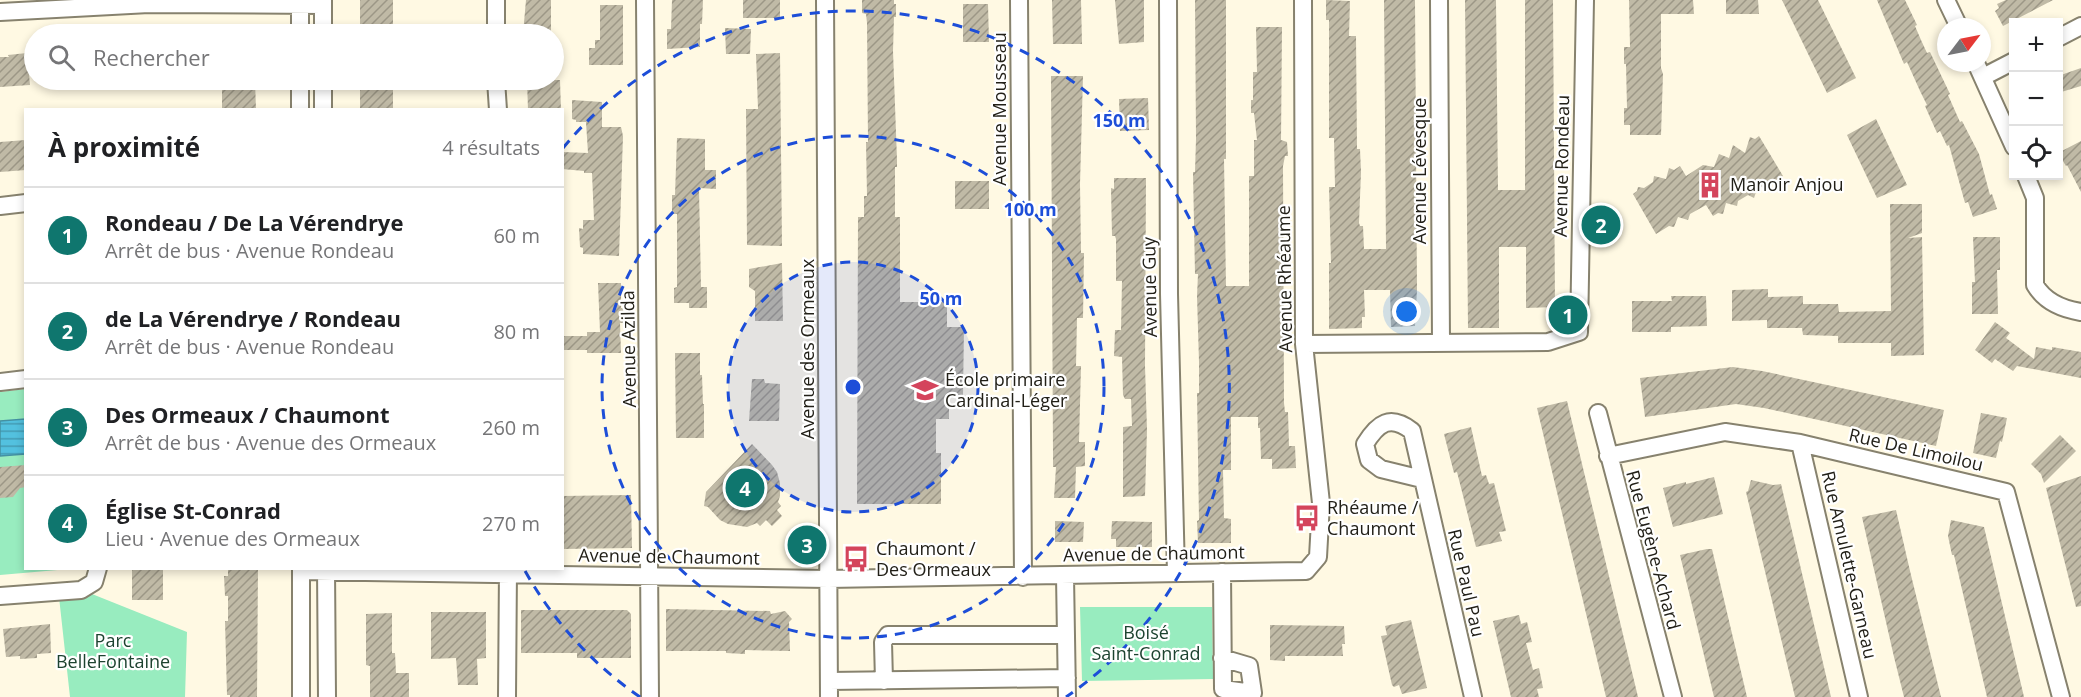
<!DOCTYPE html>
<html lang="fr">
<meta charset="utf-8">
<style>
body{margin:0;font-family:"Open Sans",sans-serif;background:#f2f2f2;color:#202124}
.controls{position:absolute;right:18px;top:18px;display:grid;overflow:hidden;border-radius:0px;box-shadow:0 3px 9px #0003}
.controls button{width:54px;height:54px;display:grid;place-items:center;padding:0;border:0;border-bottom:2px solid #e0e0e0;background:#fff;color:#202124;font:30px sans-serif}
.compass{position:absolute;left:1937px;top:18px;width:54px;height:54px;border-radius:50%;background:#fff;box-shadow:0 3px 9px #0003;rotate:58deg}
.you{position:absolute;left:1407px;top:312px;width:21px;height:21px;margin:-15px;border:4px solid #fff;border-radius:50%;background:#1a73e8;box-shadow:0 0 0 9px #1a73e833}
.badge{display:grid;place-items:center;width:39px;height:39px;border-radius:50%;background:#0f766e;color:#fff;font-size:20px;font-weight:700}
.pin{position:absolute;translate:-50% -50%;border:3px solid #fff;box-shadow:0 2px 6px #0006}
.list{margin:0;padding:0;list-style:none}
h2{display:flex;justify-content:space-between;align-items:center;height:78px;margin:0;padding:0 24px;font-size:26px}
h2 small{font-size:20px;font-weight:400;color:#757577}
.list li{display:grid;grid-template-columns:39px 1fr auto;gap:18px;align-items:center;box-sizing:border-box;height:96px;padding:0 24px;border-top:2px solid #e0e0e0}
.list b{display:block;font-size:22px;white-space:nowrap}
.list p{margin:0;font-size:20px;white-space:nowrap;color:#757577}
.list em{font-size:20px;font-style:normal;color:#757577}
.icon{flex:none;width:33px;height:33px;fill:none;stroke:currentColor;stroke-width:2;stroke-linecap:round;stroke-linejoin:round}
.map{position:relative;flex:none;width:2081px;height:697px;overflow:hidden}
.search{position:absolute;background:#fff;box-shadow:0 3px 9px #0003;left:24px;top:24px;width:540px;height:66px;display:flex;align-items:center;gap:15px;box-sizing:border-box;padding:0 21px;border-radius:33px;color:#757577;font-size:22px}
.panel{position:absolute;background:#fff;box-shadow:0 3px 9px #0003;left:24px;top:108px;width:540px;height:462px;border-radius:0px}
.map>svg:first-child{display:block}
</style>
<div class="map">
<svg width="2081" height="697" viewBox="0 0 2081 697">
<defs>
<pattern id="water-rules" width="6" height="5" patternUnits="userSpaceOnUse" patternTransform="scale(1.5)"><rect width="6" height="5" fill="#53c1df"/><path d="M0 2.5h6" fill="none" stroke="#449cb4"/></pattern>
<pattern id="building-hatch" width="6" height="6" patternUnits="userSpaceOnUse" patternTransform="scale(1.5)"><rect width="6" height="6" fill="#c0baa6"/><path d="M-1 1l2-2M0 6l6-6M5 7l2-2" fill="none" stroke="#9c9786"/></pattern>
</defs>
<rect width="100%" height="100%" fill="#fff9e3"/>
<path fill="#98ecbf" d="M25 389 26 568 69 569 0 575V392Z
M92 594 187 632 185 697H70L59 597Z
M1080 607H1212L1213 679 1082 681Z"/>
<path fill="url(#water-rules)" stroke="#4491a3" stroke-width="1.5" d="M25 419V454L0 456V421Z"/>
<path fill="url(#building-hatch)" d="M360 0H393V34H360Z
M526 0H551V34H523Z
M672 0H703L702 24H700V47L667 49V29H671Z
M743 0H780V18H743Z
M862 0H894V4H896V17H894L893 51 897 160V167H895V217H900V302H947V327H964L963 395H949V419H936V453H941V504H857L858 217H864V196H867L866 142H868L867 23 866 14 862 13Z
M1052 0H1081L1082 44H1053Z
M1115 0H1144V42L1119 44Z
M1195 0H1226V159H1224L1226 286H1249V176H1254V140H1257L1254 113H1251V100H1253V72H1257L1256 27H1282L1281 140 1287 142 1288 156H1285L1283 166 1284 403 1285 412H1288L1289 446H1295L1296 468 1272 469V459H1261L1260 428H1258V417H1231V470H1223L1224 518 1231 519V543H1198L1197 521 1199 520 1197 393H1199V362L1197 296 1198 274H1195L1193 172H1195L1196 139Z
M1326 0 1350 1 1349 36H1356L1357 149H1360L1361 172 1359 223 1360 226H1363L1364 249H1386L1384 0H1415L1417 290 1415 326 1391 327 1390 290H1364L1365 317H1362V328L1329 329V263H1331L1329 187H1335L1334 138H1329V20H1326Z
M1465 0H1496L1498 190H1525V0H1553L1555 307 1526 308V247H1499V328H1468Z
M1629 0H1693L1694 14H1661V68L1663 74 1661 135H1630V125H1624V108H1627L1626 64H1624V47H1630Z
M1726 0H1758L1759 14H1726Z
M1782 0H1818L1856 78 1827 93Z
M1877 0H1905L1917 25 1915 26 1921 40 1927 53 1930 52 1950 94 1948 95 1960 122 1962 121 1979 154 1990 195 1992 194 1997 209 1973 217 1968 202 1965 203 1949 145 1947 146 1940 131 1937 133 1925 106 1927 105 1920 91 1907 62 1904 64Z
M2006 0H2053L2003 26 1995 11 1999 8 1997 4Z
M963 4H988L989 42H963Z
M600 5H623V65H589V48H595V40H600Z
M725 28 751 29 750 54H726Z
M27 53 30 85 0 87V57H9L8 55Z
M780 53 782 246 747 245 746 109H758L756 54Z
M2081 68V86L2058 93V76Z
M1051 76H1083L1080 184 1081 253H1084L1083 318H1077L1076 366H1081L1079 442H1085V466L1076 467 1075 498H1054L1056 467H1053V453Z
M222 80H255L256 110H222Z
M360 80H393V110H360Z
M527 80H560L561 110H528Z
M1148 98 1149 130 1120 131 1119 99Z
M572 100 602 102V127H621L623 136 619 256 583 254V248L580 247 579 228 583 229V220H594L592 173H584V171L562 169V152L588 153 586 122H576V120L572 119Z
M1876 119 1907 185 1877 198 1847 135Z
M1759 136 1783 176 1771 183 1769 189 1758 186 1754 198 1748 195 1738 201 1737 206 1726 203 1723 214 1718 213 1713 216 1706 205 1690 214 1688 220 1678 217 1674 227 1669 226 1656 234 1633 194 1637 191 1638 187 1644 188 1653 182 1654 176 1666 179 1669 168 1674 170 1680 166 1686 176 1703 165 1714 167 1719 154 1729 158 1733 145 1745 153 1750 137 1755 139Z
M677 138 705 139V170H716V189L699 188 701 287H707V308H689V303H674V288L677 287V214H672V195H675Z
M26 140V170L0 172V142Z
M2081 141V192L2067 165 2066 166 2058 153Z
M1114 178H1146L1145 366 1147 430 1145 496 1123 497V427L1132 426 1131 399H1125L1123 395 1122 357 1114 356 1115 330H1121L1122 281H1116V239L1115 236H1112L1111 188 1114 189Z
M955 181H989V209H955Z
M1890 204H1922V233L1908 238 1922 237 1924 355 1891 356V343H1838V336L1803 335 1802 328H1767V320L1732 321V290L1768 289V297L1803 296V304H1838L1839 312 1891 311Z
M1973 237H2000V270H1997L1998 314H1972V282H1975Z
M782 263 783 321H755V291L749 287V269Z
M598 283H621V308H623L624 323H620L621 353H587V350H562V336H587V332H600Z
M1671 296H1706L1707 326 1671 327V332H1632V301H1672Z
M1995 322 2010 333 2006 338 2034 359 2036 347 2052 350V347L2081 352V378L2017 366 2013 371 1995 359 1992 363 1975 350Z
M675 353H700V375H702L703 404H704V438H676Z
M1733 367 1762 371 1944 410 1936 446 1764 408 1736 404 1645 417 1640 378Z
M752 379H764L765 383 780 384 779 421H749Z
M1567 401 1577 443 1638 697H1606L1550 463 1537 408Z
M1981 413 2007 418 2002 442 2000 441 1996 458 1973 453Z
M1471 427 1482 476 1486 475 1489 484 1494 483 1506 531 1499 532 1502 541 1476 547 1457 472 1454 473 1444 434Z
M2060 435 2076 451 2044 483 2041 474 2031 464Z
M752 444 772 465 777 472 780 483V496L778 502 781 506 777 510 782 516 772 526 766 520 760 526 757 523 747 527 728 524 720 520 708 507 704 506 706 492Z
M26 465V487L20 488 13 497 0 498V467Z
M2081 476V606L2076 607 2046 488Z
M1714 477 1723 514 1673 527 1663 488 1686 482V484Z
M1751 480 1773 485 1781 484 1831 697H1795L1746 492 1748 491Z
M631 495 632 548 562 549V496Z
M1896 510 1910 571 1941 697H1904L1894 657 1862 517Z
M1951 520 1984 527 2024 697H1987L1954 555H1952L1948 536Z
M1055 521 1084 522 1083 542H1055Z
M1112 521 1152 522V547H1116V539H1111Z
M1707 549H1712L1747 697H1714L1680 555Z
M132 568H163V600H132Z
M228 568H258L257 697H230V695H227L225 621H228V596H225L224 576H228Z
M666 609 770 611 771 614 785 611 792 619 789 622 790 651 745 650V654L726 653V651H666Z
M521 610H627L631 614V658H577V653H521Z
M431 612H486V658L477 659 478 685H458L456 658 431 659Z
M392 613V653H395L396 673H409V697H370V666L366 665V614Z
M1519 615 1521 624 1527 622 1532 642 1526 643 1533 670 1539 668 1543 688 1537 689 1539 697H1511L1493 621Z
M1411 620 1427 688 1402 694 1399 685 1394 687 1392 685 1381 636 1387 635 1385 626Z
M50 624 51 653 37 654V658L20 659V656L6 657 3 629Z
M1270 625 1344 626 1345 644H1342L1343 656H1285V661L1270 660Z"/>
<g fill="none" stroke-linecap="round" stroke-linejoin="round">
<g stroke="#87826e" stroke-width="20">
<path id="minor" d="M300 0V34
M645 0 650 697
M825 0 829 697
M1019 0 1023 577
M1168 0 1169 294 1176 573
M1439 0 1441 342
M1946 0 1959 27
M0 12 149 4 323 5
M323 34V0
M496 34V0
M2058 38 2081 26
M1976 63 2014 147
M1983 77 2014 61
M300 80V110
M323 80V110
M496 80 498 110
M2026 176 2035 198V285C2045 302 2062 309 2081 312
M0 206 26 203
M1304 344 1548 342 1579 332 1585 0
M0 382 26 379
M1598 413 1673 697
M1800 443 1859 697
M1608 456 1725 432 1800 443 2006 492 2061 697
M1422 479 1381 469 1369 460 1365 444C1378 423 1390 414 1412 431L1473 697
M301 568V697
M326 568 327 697
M301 571 828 579 1306 571 1318 557 1321 503 1304 344 1303 0
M1222 572 1223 689 1253 693 1249 666 1222 658
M1065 576 1067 697
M0 596 81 590 94 582 98 568
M829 681 1067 678
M884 681 883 642 888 635H1066
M507 697 508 568"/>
</g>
<use href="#minor" stroke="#fff" stroke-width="16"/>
</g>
<circle cx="853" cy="387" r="125" fill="#1d4ed8" fill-opacity=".12"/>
<g fill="none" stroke="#1d4ed8" stroke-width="3" stroke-dasharray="10 8">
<circle cx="853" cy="387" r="125"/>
<circle cx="853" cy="387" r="251"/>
<path d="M640 697A376 376 0 0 1 524 569M563 148A376 376 0 1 1 1066 697"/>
</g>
<defs>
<g id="building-bare" transform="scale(2.07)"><path d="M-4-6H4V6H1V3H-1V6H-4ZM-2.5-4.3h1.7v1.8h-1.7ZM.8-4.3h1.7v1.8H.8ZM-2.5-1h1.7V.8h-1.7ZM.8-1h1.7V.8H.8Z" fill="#d4445c" stroke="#fff" stroke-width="2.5" paint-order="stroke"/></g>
<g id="school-bare" transform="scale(2.07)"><path d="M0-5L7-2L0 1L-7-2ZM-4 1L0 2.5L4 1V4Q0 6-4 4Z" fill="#d4445c" stroke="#fff" stroke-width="2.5" paint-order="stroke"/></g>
<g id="bus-bare" transform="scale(2.07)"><path d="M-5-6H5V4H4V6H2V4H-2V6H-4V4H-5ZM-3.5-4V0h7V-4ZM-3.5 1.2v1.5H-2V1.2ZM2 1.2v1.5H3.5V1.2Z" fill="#d4445c" stroke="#fff" stroke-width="2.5" paint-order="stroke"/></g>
</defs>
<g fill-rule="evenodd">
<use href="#building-bare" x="1710" y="185"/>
<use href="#school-bare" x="925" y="390"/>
<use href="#bus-bare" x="1307" y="518"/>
<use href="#bus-bare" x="856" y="559"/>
</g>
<g text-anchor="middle" stroke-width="4.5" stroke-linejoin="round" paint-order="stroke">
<g font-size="18" fill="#222018" stroke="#fff">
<text transform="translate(1000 109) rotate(-90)" y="6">Avenue Mousseau</text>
<text transform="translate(1562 166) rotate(-89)" y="6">Avenue Rondeau</text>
<text transform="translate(1420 171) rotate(-90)" y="6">Avenue Lévesque</text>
<text transform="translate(1285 279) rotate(-91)" y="6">Avenue Rhéaume</text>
<text transform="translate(1150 287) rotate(-91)" y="6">Avenue Guy</text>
<text transform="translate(629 349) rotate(-91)" y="6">Avenue Azilda</text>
<text transform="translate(808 349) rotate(-90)" y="6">Avenue des Ormeaux</text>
<text transform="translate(1916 450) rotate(13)" y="6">Rue De Limoilou</text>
<text transform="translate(1653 550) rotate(75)" y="6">Rue Eugène-Achard</text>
<text transform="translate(1154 554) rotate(-1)" y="6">Avenue de Chaumont</text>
<text transform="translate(669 557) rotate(1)" y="6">Avenue de Chaumont</text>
<text transform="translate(1849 565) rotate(77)" y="6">Rue Amulette-Garneau</text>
<text transform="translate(1466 583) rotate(77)" y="6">Rue Paul Pau</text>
</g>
<g font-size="18" fill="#222018" stroke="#fff" text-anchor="start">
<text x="1730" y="191">Manoir Anjou</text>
<text x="945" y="386">École primaire<tspan x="945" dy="21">Cardinal-Léger</tspan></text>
<text x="1327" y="514">Rhéaume /<tspan x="1327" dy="21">Chaumont</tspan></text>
<text x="876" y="555">Chaumont /<tspan x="876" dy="21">Des Ormeaux</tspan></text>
</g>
<g font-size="18" fill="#1d4330" stroke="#fff">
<text x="1146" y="639">Boisé<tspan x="1146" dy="21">Saint-Conrad</tspan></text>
<text x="113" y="647">Parc<tspan x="113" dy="21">BelleFontaine</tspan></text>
</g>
</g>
<circle cx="853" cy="387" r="9" fill="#1d4ed8" stroke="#fff" stroke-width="3"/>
<g font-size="18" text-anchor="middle" font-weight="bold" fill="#1d4ed8" stroke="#fff" stroke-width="4.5" stroke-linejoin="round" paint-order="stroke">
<text x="1119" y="127">150 m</text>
<text x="1030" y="216">100 m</text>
<text x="941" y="305">50 m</text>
</g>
</svg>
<div class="controls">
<button>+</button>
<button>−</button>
<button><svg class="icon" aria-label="locate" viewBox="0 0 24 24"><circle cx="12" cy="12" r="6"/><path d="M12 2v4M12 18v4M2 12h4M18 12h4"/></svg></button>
</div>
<svg class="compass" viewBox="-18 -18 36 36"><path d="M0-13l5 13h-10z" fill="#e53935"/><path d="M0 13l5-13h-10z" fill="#757577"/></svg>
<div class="you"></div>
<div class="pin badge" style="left:1568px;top:315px">1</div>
<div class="pin badge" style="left:1601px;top:225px">2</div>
<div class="pin badge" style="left:807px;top:545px">3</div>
<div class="pin badge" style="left:745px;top:488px">4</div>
<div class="search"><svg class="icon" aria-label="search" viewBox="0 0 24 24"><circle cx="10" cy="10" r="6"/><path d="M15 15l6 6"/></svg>Rechercher</div>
<section class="panel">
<h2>À proximité<small>4 résultats</small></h2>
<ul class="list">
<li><span class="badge">1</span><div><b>Rondeau / De La Vérendrye</b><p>Arrêt de bus · Avenue Rondeau</p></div><em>60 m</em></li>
<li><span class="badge">2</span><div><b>de La Vérendrye / Rondeau</b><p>Arrêt de bus · Avenue Rondeau</p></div><em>80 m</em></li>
<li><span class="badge">3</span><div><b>Des Ormeaux / Chaumont</b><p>Arrêt de bus · Avenue des Ormeaux</p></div><em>260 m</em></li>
<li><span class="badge">4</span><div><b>Église St-Conrad</b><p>Lieu · Avenue des Ormeaux</p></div><em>270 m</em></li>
</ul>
</section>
</div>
